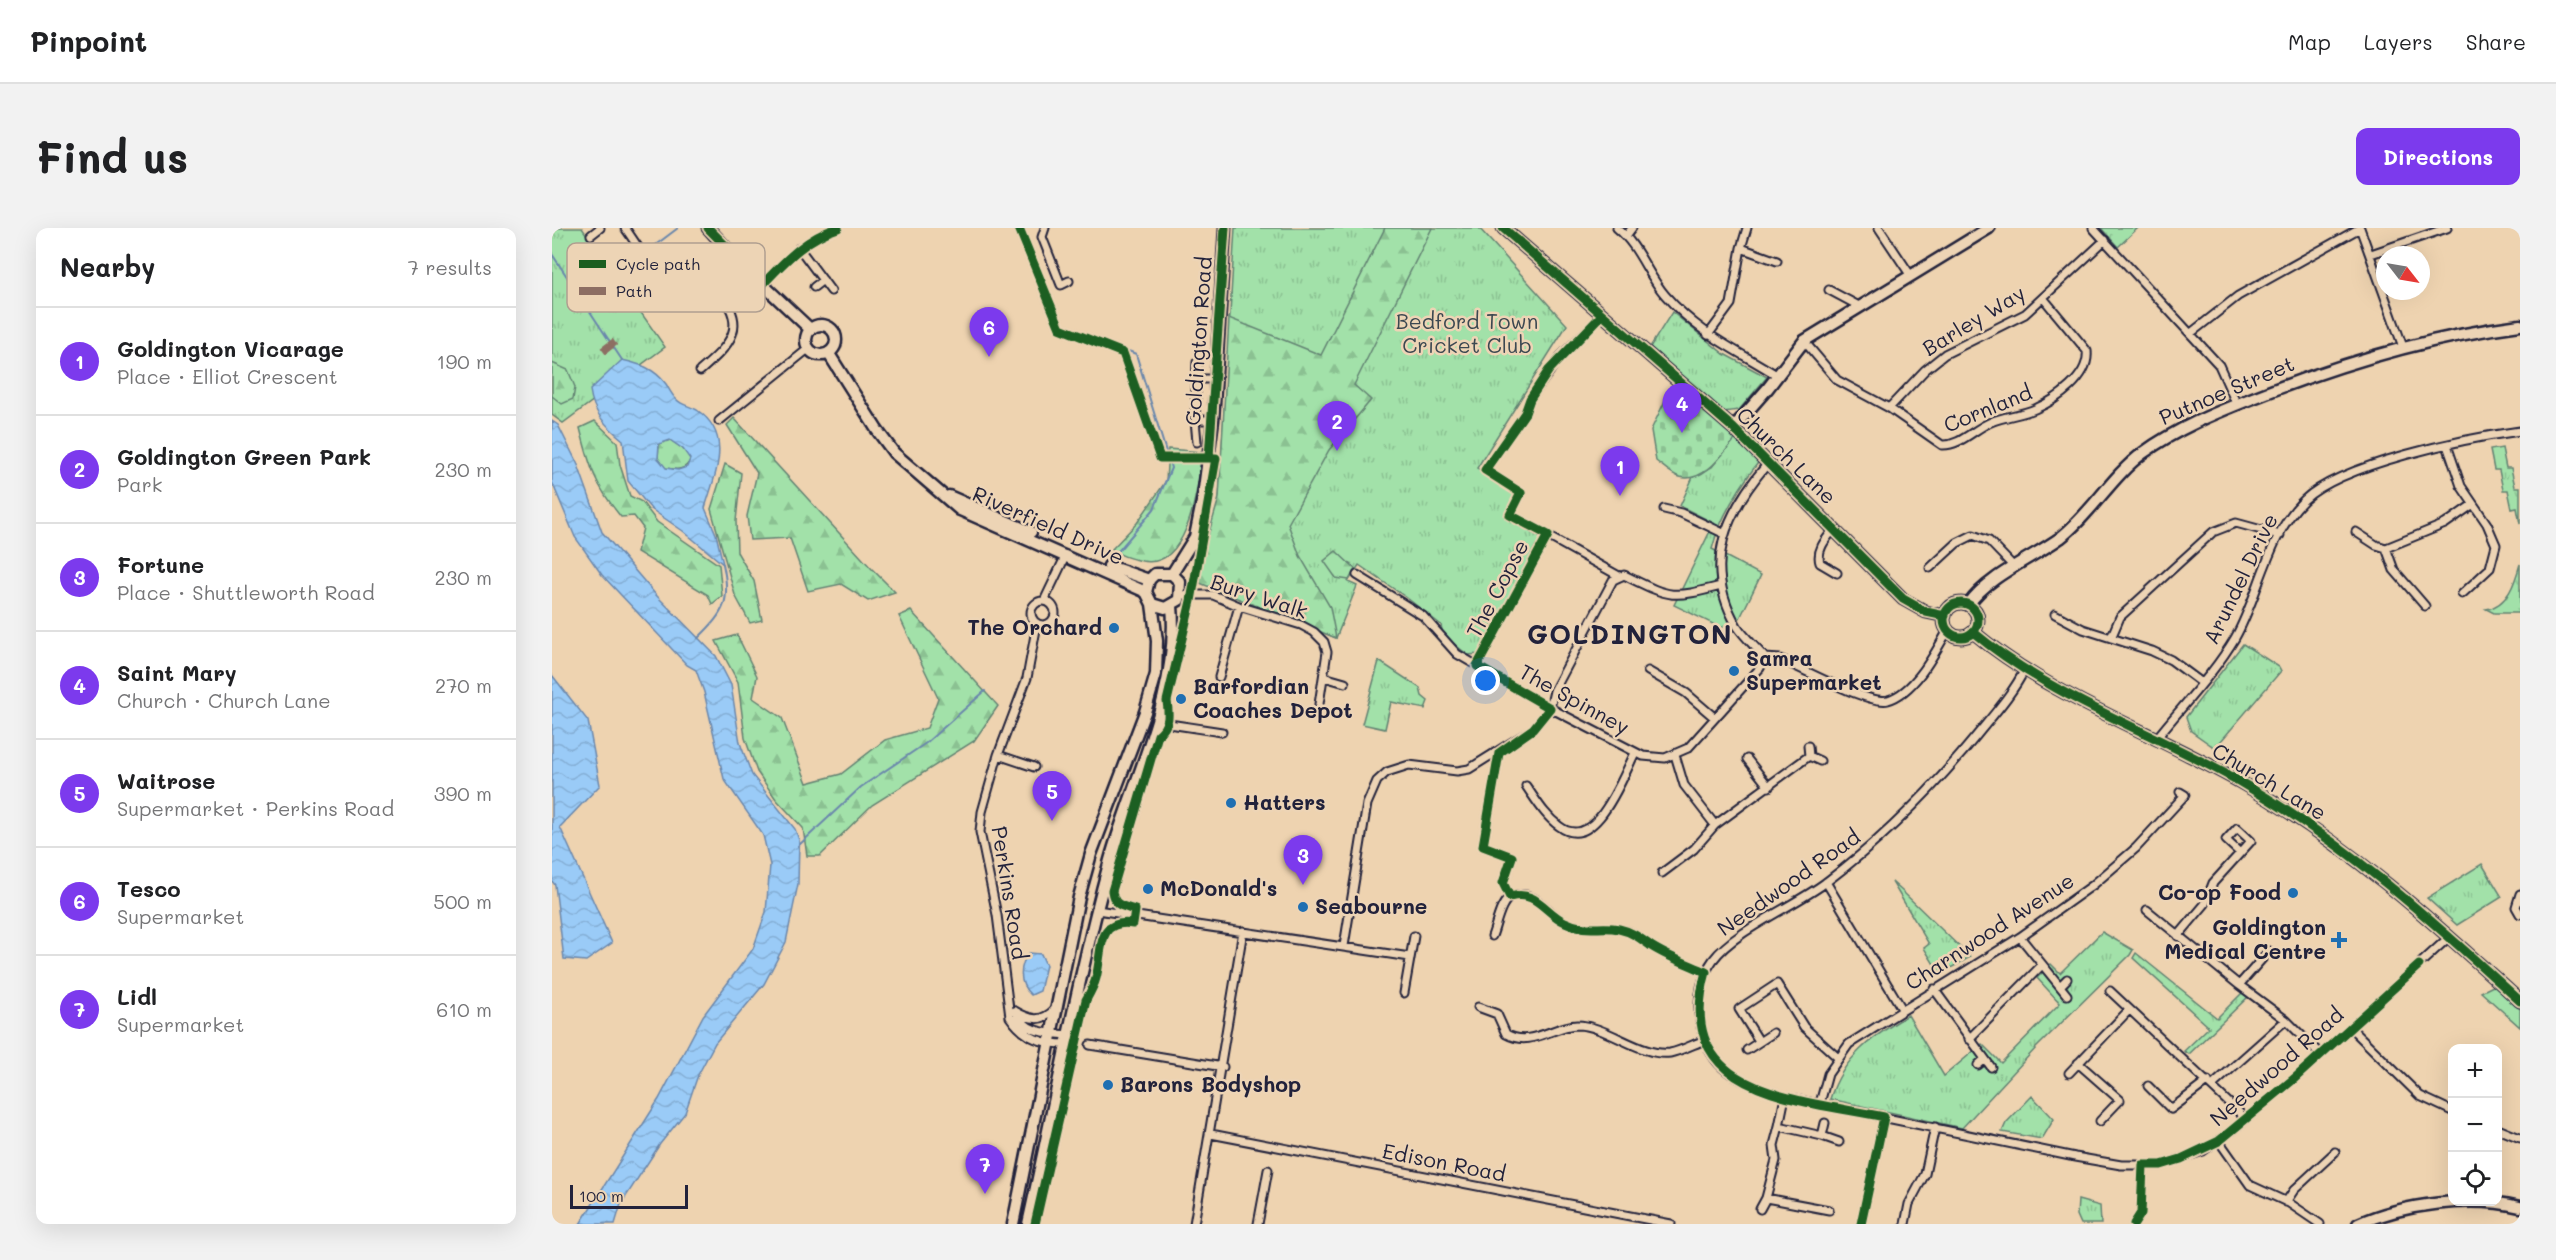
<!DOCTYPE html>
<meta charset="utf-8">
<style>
body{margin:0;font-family:Mali,sans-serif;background:#f2f2f2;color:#202124}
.controls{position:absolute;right:18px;bottom:18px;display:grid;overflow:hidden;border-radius:12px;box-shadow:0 6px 24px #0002}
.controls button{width:54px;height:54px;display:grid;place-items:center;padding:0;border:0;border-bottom:2px solid #e0e0e0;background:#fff;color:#202124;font:30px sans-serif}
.compass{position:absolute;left:1824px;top:18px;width:54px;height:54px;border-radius:50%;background:#fff;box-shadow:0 6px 24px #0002;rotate:121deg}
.scale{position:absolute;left:18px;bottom:15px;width:118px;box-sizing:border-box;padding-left:6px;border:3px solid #22223b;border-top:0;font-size:16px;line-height:21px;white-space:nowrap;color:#22223b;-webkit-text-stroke:4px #edd4b5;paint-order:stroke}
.you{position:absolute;left:934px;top:453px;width:21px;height:21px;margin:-15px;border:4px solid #fff;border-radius:50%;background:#1a73e8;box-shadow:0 0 0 9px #1a73e833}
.badge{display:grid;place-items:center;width:39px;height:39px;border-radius:50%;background:#7c3aed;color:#fff;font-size:20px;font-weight:700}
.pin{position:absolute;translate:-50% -50px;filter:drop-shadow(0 2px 3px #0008)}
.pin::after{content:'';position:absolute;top:32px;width:21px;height:18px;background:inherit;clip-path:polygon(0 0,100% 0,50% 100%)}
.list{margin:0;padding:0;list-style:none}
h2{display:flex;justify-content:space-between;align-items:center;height:78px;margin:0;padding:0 24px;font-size:26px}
h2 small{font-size:20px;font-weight:400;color:#757577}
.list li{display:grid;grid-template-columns:39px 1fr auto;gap:18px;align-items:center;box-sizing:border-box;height:108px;padding:0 24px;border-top:2px solid #e0e0e0}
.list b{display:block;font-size:22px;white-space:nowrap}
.list p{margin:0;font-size:20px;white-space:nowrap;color:#757577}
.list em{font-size:20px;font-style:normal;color:#757577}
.icon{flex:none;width:33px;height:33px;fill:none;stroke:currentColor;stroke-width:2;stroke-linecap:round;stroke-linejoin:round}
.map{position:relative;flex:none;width:1968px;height:996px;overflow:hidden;border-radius:12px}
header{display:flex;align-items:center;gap:36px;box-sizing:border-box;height:84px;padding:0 30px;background:#fff;border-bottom:2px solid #e0e0e0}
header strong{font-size:28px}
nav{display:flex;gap:33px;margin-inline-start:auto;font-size:21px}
.intro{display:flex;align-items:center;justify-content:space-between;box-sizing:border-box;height:144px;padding:0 36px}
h1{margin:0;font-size:42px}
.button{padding:15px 27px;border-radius:12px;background:#7c3aed;color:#fff;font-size:21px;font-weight:700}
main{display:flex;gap:36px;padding:0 36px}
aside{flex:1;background:#fff;border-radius:12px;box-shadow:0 6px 24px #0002}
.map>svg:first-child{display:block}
</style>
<header>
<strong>Pinpoint</strong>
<nav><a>Map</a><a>Layers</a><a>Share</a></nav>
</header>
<div class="intro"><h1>Find us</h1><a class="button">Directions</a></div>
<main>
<aside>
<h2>Nearby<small>7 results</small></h2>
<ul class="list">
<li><span class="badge">1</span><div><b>Goldington Vicarage</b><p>Place · Elliot Crescent</p></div><em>190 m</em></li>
<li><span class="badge">2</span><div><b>Goldington Green Park</b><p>Park</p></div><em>230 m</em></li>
<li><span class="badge">3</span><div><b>Fortune</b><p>Place · Shuttleworth Road</p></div><em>230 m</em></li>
<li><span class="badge">4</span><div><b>Saint Mary</b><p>Church · Church Lane</p></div><em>270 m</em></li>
<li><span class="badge">5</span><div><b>Waitrose</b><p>Supermarket · Perkins Road</p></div><em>390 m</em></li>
<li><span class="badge">6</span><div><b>Tesco</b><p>Supermarket</p></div><em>500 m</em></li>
<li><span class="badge">7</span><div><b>Lidl</b><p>Supermarket</p></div><em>610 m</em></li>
</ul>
</aside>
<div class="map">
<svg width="1968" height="996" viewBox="0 0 1968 996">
<defs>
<pattern id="grass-tufts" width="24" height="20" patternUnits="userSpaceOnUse" patternTransform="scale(1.5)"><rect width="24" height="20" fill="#a2e1a9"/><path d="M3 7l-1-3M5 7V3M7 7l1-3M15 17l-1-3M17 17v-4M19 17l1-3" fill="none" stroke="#8bc192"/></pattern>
<pattern id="forest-firs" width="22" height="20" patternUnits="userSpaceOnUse" patternTransform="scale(1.5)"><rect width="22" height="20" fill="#a2e1a9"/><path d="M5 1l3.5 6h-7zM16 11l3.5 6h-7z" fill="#8bc192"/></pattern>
<pattern id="cemetery-stones" width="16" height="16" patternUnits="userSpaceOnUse" patternTransform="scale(1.5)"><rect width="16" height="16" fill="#a2e1a9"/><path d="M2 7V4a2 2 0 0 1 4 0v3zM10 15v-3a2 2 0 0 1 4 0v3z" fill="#8bc192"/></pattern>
<pattern id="water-waves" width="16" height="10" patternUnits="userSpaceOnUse" patternTransform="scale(1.5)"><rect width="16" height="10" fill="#9acbf7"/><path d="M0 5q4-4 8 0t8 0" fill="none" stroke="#84aed5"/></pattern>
</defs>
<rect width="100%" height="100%" fill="#eed3b0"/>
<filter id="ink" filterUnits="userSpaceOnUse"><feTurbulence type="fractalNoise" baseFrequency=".0167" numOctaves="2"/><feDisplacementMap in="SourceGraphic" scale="12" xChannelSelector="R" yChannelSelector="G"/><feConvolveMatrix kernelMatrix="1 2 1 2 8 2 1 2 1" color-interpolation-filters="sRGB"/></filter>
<g filter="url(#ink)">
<path fill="url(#grass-tufts)" stroke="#628272" stroke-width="1.5" d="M0 0H30L113 119 11 195 0 187Z
M683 0H927L1015 97 925 240 970 270 963 284 1002 305 984 317 927 426 916 427 891 407 889 397 855 370 807 337 796 354 805 358 784 410 654 355 666 289Z
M1549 0H1586L1566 19Z
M1120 84 1172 126 1215 149 1187 182 1171 184 1098 119Z
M1184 210 1208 232C1188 258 1168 289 1160 321L1209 347 1188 390 1169 400 1122 377 1162 295 1128 278 1141 249 1160 239Z
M1950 220 1954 240H1959L1963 259H1968V296L1965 280 1960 281 1956 262H1951L1947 242H1942L1938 222Z
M1968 336V385H1942L1934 381C1956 378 1963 354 1968 336Z
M1691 416 1727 439 1729 443 1663 520 1639 503 1634 489Z
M827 433 868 460 870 468 876 473 873 481 839 474 833 501 810 496Z
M1930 636 1950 669 1905 697 1875 670Z
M1340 654 1350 663 1418 729 1388 746 1372 720 1377 716Z
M1550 704 1581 722 1578 727 1484 820 1410 900 1278 871C1291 829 1320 809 1356 787L1392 848 1430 816 1449 835 1508 775 1485 750 1499 736 1508 745Z
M1584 725 1665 790 1692 763 1698 767 1637 826 1632 823 1657 799 1581 730Z
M1943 757 1968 781V799L1929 764Z
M1480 868 1502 891 1490 911 1450 904 1454 895Z
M1526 972 1548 978 1549 996H1529L1525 987Z"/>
<path fill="url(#forest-firs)" stroke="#628272" stroke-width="1.5" d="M833 0H880L802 157 819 172 777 222 736 296 748 328 778 379 784 410 643 353 667 270 677 90 769 127Z
M0 135 16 142 23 159 21 171 10 176 0 168Z
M182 190 320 341 343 364 316 373 289 356 256 363 238 310 198 312 195 288 205 245 175 197Z
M43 193 65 214 68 237 78 268 90 274 105 294 167 337 170 368 160 376 156 367 85 324 91 300 82 288 69 289C43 257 38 240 28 200Z
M118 212 131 221 139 231C133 243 125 242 113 240L106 230 107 216Z
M616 221 651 224C646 255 638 343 590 333 578 330 570 329 560 321L585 295 614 253Z
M173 236 189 245 184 293 185 324 202 353 210 392 198 395 183 367 159 281Z
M784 323 803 341 797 352 784 350 772 333Z
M359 383 446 478 422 513 320 577 268 628H255L251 600 224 571 205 544 193 510 186 454 164 413 185 407 205 448 201 470 230 490 255 555 289 546 333 512 375 500 386 470 347 388Z"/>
<path fill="url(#cemetery-stones)" stroke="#628272" stroke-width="1.5" d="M1120 158 1184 210C1172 224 1152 256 1128 249 1120 247 1111 238 1104 233L1099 202Z"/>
<path fill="url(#water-waves)" stroke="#6a87ac" stroke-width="1.5" fill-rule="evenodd" d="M70 132C88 136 102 140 114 156 117 161 120 167 124 171 129 177 138 178 145 182 182 207 163 246 153 280L164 306 171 336 131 303 99 281 76 253 71 212C54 198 41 185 38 162ZM118 212 131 221 138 231 135 239 126 242 114 240 106 230 107 216Z
M0 193 6 197 26 237 50 304 104 367 164 428 179 457 188 515 200 547 243 601 247 612 246 656 234 714 212 756 163 815 146 847 133 885 108 916 69 976 63 996H28L107 871 151 788 201 721 214 684 218 637 211 607 172 551 152 464 144 442 135 437 50 347 23 309 0 254Z
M0 447 36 493 48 557 8 599 60 715 34 733 12 731 3 657 0 653Z
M477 725 489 726 494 737 488 763 479 767C466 756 467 737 477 725Z"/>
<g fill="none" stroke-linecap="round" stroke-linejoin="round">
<path stroke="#6a87ac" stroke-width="2" d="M0 26 70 132
M32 71 126 0
M510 97 584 126 619 240 602 281 557 334
M146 410C173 385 179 372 171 336
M246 618 309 559 374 515 433 463"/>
<g stroke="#22223b" stroke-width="11">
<path id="street" d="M73 0C92 25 124 92 164 63 174 56 181 45 189 36
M493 0 490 9 509 57 517 53
M1065 0C1087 18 1095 46 1113 67 1148 107 1183 121 1226 148
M1327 0 1359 48
M1541 0 1667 137 1685 177
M1808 0 1851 119
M39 7 48 0
M1074 8 1080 0
M247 20 279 63
M1189 20 1225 33
M1819 26 1895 0
M211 56C234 32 254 10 286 0
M262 59 271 52
M1277 62 1307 78
M1639 105 1686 68 1808 0
M1156 107 1179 76 1189 20 1195 0
M1252 113 1285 152 1337 180 1390 217C1408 218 1422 201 1439 194 1453 188 1469 187 1483 181 1504 172 1538 149 1535 123L1492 71
M645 134 643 192 645 214
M148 143C178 117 198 98 165 62
M644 151H662
M978 171 1008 129 1050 87
M1337 180 1373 142 1393 126 1473 86 1553 12
M643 192H661
M167 193 256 121
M1895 217 1909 258 1935 296 1944 317 1938 340 1910 366
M1217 234C1174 284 1149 336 1185 398 1193 410 1204 419 1213 430L1228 431C1249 440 1317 477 1336 472 1363 464 1383 425 1396 402
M1112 281 1129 285 1173 306
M958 287 1067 348
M1282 301C1274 311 1264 322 1268 335L1285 345
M1804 304 1824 317 1834 320 1893 296 1920 277
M1834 320 1842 342 1873 378
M1378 340 1405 315 1421 307 1437 313 1463 340
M805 347 871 388 905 426 998 480 1091 528 1113 530 1136 520 1208 440 1213 430
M628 367H661L687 378 749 397 762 404 772 414 775 424 767 476
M492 373 514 327
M479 385a12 12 0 1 1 24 0a12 12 0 1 1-24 0Z
M1503 386 1531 401 1600 423 1619 432 1650 455
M1559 410 1568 389 1661 304 1684 295 1728 307
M925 438 996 307
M1473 441C1461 465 1442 486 1425 507 1380 562 1330 612 1273 655 1242 678 1182 703 1161 732 1139 762 1143 815 1171 840 1188 855 1211 863 1233 869L1523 929 1569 937H1609L1651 923 1680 903 1743 850 1896 710
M1096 443 1134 465 1163 490
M667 449 687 378
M772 449 793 455
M604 494 670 504
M1604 511C1630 478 1661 447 1683 410 1707 368 1716 306 1752 272 1789 236 1915 210 1968 203
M1256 518 1257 528
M446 527 430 584 428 604 445 687 458 789C473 811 491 816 516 816
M1123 527 1132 557 1163 597
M1257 528 1268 533
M1195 531 1217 559
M482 539 446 527 475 450 485 396
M974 558C984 572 993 588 1007 598 1043 626 1070 550 1083 525
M1110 645 1142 621 1163 597 1257 528
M1274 654 1350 781
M1968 666 1964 679 1968 686
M545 682 858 729
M1595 682 1687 757
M940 708C945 696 948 672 961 668 983 660 996 686 1013 694 1033 704 1047 698 1067 701 1080 703 1089 711 1099 718 1115 729 1136 736 1154 744
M1626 708 1653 676 1661 655 1699 613 1685 600 1674 612 1688 625
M1468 709 1515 767
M792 718 815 576 825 553 835 544 857 537 905 543 917 541 981 501 998 480 1002 463 1061 352 1072 347C1119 370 1118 371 1169 358
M1717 723 1687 757 1734 792 1768 826
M1508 758 1515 751
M1382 761 1439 839
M1558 763 1694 891
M852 765 862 708
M926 779 945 786 954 806C979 820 1000 798 1025 797 1054 797 1089 829 1118 825 1129 823 1142 816 1153 812
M463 783C474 806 495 805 518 807
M463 783C478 792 490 795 503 781
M1799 800 1868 868 1900 883
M1417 811 1490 737
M1207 813 1187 781 1225 756 1252 799 1285 829
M538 817 671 839
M1195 822 1221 805
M1526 835 1568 872 1548 893
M1426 837 1433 831
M1517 845 1576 783
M1661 857 1734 792
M1596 858 1619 881 1656 853
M1233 869 1227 898 1270 908 1273 895
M1268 875 1276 846 1297 816 1468 709 1541 657 1584 620 1633 567 1628 564
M1227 898 1222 917 1224 932 1214 970 1277 982
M1946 901 1968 910
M659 906 1119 996
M1270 908 1287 914
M1667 913 1698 957 1737 975 1768 996
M1734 974 1742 962 1783 924
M1208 981 1214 970
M642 996 691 703
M706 996 716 942
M1353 996 1357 976 1373 946 1383 899
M1582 996 1589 985 1591 937"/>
</g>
<g stroke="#22223b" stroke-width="15">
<path id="secondary" d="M156 0 189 36 258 101
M951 0 1181 200 1351 371 1374 384 1393 388
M254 112a15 15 0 1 1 30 0a15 15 0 1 1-30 0Z
M277 126 325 202 342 225 408 282 594 364
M1181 200 1216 160 1252 113 1437 0
M397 268 479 304
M557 338 597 352
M1392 392a17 17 0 1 1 34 0a17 17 0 1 1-34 0Z
M1417 376C1435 349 1480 330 1508 310 1539 286 1559 249 1591 225 1624 201 1663 185 1701 170 1787 136 1875 109 1968 97
M1421 404C1500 470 1601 504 1690 555 1794 615 1881 693 1968 773
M1806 996C1851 976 1920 967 1968 979"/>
</g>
<g stroke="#22223b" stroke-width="15">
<path id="primary" d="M620 346 643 309 651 269 661 192 673 0
M461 996 527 669 539 626 593 484 604 446 605 413 600 376 594 364 597 352 603 346H620L628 354 627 372 613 380 600 376
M476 996C503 875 525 752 558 632 581 550 628 466 620 378"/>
</g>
<use href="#street" stroke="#edd4b5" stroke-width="7"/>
<use href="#secondary" stroke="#edd4b5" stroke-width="10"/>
<use href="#primary" stroke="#edd4b5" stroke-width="10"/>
<path stroke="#8d6e63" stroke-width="8" stroke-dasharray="15 8" stroke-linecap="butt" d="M51 123 64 113"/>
<g stroke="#edd4b5" stroke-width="13">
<path id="cycleway" d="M156 0 211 56C234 32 254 10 286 0
M467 0 508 100 571 125 608 230H664L639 373 615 473C617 487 618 497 606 507L560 663C562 678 570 678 583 682L581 696C543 690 551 725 544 750 542 758 538 765 534 772L483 996
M951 0 1181 200 1351 371 1374 384 1393 388
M1050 87 997 142 978 171 973 185 933 242 969 265 958 287 996 307 925 438 998 480 981 501 947 525 931 618 960 629 951 655 958 669C984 661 993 685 1013 694 1035 705 1047 697 1067 701 1081 704 1089 711 1099 718 1116 729 1136 736 1154 744 1119 868 1247 871 1332 889L1309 996
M657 229 673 0
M1392 392a17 17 0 1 1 34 0a17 17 0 1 1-34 0Z
M1421 404C1500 470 1601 504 1690 555 1794 615 1881 693 1968 773
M1582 996 1589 985 1591 937H1609L1629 931 1667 913 1743 850 1867 737"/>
</g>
<use href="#cycleway" stroke="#1b5e20" stroke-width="9"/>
</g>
</g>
<g fill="#1f6fb2" stroke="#edd4b5" stroke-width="2">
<circle cx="562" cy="400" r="6"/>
<circle cx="1182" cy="443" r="6"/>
<circle cx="629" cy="471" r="6"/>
<circle cx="679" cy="575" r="6"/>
<circle cx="596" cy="661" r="6"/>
<circle cx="1741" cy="665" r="6"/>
<circle cx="751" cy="679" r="6"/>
<path d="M1784 703h6v6h6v6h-6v6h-6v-6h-6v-6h6z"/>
<circle cx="556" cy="857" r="6"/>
</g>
<g text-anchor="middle" stroke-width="5" stroke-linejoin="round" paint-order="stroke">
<g font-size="21" fill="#22223b" stroke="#edd4b5">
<text transform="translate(1422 93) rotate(-31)" y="7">Barley Way</text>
<text transform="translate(647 113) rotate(-86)" y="7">Goldington Road</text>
<text transform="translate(1675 163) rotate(-23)" y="7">Putnoe Street</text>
<text transform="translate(1436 181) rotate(-22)" y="7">Cornland</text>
<text transform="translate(1234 228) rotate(44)" y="7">Church Lane</text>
<text transform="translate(496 298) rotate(24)" y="7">Riverfield Drive</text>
<text transform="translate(1689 351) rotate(-64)" y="7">Arundel Drive</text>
<text transform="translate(946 361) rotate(-62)" y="7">The Copse</text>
<text transform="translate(707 369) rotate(18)" y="7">Bury Walk</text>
<text transform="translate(1022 472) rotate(29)" y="7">The Spinney</text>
<text transform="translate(1717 554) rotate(31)" y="7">Church Lane</text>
<text transform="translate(1237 655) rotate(-35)" y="7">Needwood Road</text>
<text transform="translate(457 665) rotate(81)" y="7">Perkins Road</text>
<text transform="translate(1438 704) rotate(-33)" y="7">Charnwood Avenue</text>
<text transform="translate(1725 839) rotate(-41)" y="7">Needwood Road</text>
<text transform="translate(892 935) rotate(11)" y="7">Edison Road</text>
</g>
<g font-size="21" fill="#3c4851" stroke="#edd4b5">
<text x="915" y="101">Bedford Town<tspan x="915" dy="24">Cricket Club</tspan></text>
</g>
<g font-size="21" font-weight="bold" fill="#22223b" stroke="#edd4b5" text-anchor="start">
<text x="550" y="407" text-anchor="end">The Orchard</text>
<text x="1194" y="438">Samra<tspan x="1194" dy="24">Supermarket</tspan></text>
<text x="641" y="466">Barfordian<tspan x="641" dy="24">Coaches Depot</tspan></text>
<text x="691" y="582">Hatters</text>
<text x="608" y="668">McDonald's</text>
<text x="1729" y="672" text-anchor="end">Co-op Food</text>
<text x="763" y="686">Seabourne</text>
<text x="1774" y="707" text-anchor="end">Goldington<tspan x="1774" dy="24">Medical Centre</tspan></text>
<text x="568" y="864">Barons Bodyshop</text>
</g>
<g font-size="27" font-weight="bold" letter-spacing="1.5" fill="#22223b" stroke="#edd4b5">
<text x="1078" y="416">GOLDINGTON</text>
</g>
</g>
<rect x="15" y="15" width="198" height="69" rx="9" fill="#edd4b5" stroke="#b09f90" stroke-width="1.5"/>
<rect x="27" y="32" width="27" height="8" fill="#1b5e20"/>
<rect x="27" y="59" width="27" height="8" fill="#8d6e63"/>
<g font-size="16" fill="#22223b">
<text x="64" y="42">Cycle path</text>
<text x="64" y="69">Path</text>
</g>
</svg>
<div class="controls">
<button>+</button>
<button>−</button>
<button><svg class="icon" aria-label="locate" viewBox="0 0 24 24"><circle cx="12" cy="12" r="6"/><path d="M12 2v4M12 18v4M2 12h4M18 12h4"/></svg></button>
</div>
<svg class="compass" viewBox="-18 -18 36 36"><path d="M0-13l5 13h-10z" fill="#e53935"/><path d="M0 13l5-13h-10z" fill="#757577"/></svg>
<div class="scale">100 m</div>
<div class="you"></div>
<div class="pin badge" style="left:1068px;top:268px">1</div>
<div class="pin badge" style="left:785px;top:223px">2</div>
<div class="pin badge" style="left:751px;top:657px">3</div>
<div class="pin badge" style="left:1130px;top:205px">4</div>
<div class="pin badge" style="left:500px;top:593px">5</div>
<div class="pin badge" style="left:437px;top:129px">6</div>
<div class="pin badge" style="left:433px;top:966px">7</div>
</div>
</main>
